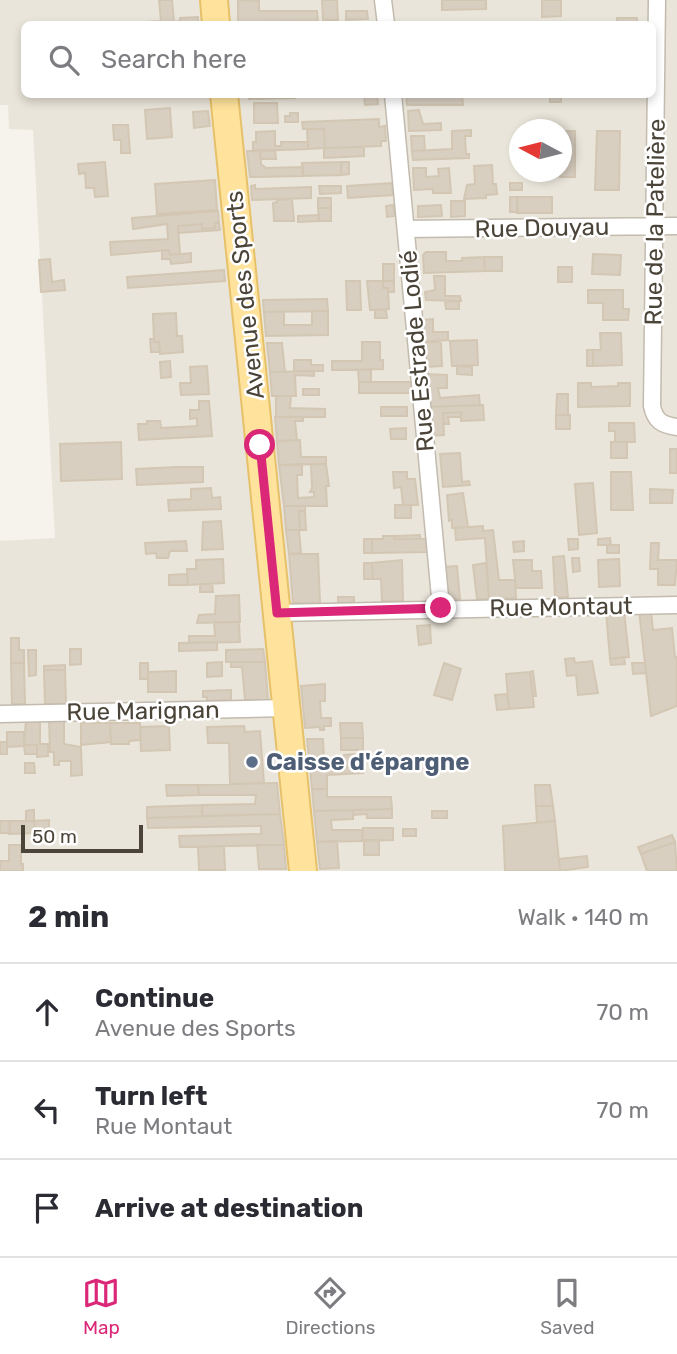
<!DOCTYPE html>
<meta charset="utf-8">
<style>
body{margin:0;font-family:Rubik,sans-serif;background:#f2f2f3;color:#2b2b33}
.compass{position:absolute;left:509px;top:119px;width:63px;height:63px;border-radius:50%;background:#fff;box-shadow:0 4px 10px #0003;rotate:277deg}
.scale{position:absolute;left:21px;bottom:18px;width:122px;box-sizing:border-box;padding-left:7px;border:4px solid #4b4439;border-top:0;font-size:19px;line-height:24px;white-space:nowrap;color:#4b4439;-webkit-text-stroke:5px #fff;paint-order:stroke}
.stop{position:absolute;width:21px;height:21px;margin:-16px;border:5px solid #db2777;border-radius:50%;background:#fff}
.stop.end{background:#db2777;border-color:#fff;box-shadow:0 2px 7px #0008}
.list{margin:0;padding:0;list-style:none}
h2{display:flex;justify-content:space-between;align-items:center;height:91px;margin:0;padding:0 28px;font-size:30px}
h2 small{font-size:23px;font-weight:400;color:#7c7c81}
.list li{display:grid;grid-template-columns:46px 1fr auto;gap:21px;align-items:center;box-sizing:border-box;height:98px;padding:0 28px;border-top:2px solid #e1e1e2}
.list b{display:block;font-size:26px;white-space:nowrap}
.list p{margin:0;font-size:23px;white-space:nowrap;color:#7c7c81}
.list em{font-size:23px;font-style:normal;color:#7c7c81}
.icon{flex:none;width:38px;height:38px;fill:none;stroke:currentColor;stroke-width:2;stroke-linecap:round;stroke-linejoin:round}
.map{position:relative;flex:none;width:677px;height:871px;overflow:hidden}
.search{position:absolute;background:#fff;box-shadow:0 4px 10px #0003;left:21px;right:21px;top:21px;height:77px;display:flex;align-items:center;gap:18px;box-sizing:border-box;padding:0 24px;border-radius:10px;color:#7c7c81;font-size:26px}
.sheet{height:385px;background:#fff}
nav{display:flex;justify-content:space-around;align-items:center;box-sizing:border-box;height:98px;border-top:2px solid #e1e1e2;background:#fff;font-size:19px;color:#7c7c81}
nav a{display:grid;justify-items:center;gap:4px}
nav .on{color:#db2777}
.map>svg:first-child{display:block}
</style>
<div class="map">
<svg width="677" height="871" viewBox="0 0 677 871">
<rect width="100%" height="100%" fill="#f6f3ec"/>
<path fill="#eae5da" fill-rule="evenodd" d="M0 0H677V871H0V541L55 538 33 130 9 129 8 105H0ZM24 24H652V94H24ZM520 130H562V172H520Z"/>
<path fill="#d8cfc1" stroke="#d3c7b4" stroke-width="2" d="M159 0H172L174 22 180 21V18L198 17V24H117L161 21Z
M238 0 259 1V11H317L318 21 238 22Z
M322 0H337L338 20H323Z
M442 0H486V9L442 10Z
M542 0H561V16L542 17Z
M346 11H367L368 19 346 20Z
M617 18H637V24H617Z
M249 94H295V98L249 99Z
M462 94 463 105H407L406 95Z
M550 94H561V102H550Z
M364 95H377L378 104 365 105Z
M254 103H277L278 123H254Z
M170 108 172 137 147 139 145 110Z
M419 110 423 124 441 123V130L409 131 408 111Z
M208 111 210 126 194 128 193 112Z
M290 113H298V122H285V116H290Z
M379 119V127L385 126 386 141H381V146L325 148 324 129H303L302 122Z
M113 125H128L130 153H121V140H114Z
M307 129H324L325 148 308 149Z
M471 130V136H465L466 154H469V158L413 160 412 151 452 149V131Z
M275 131V146H281V142H308V149L253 151V142H256V132Z
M562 131H575V177H560Z
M597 131H620L619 190H595Z
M411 136H424L425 150 412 151Z
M364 147V156L324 158V148Z
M260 150 261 164 266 168 303 167V176L250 177 247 151Z
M260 150H275L276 159H261Z
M105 162 108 196 95 197 94 188H86L85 173 79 174 78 164Z
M341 162V175L303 176 302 163Z
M341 162H349V174L341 175Z
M492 165 493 184H496L497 194 486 195V198L464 199 467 185 475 184 474 166Z
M413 168H426V177L439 176 438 169 449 168 451 193H433V189L414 190Z
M215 180 217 210 157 214 155 184Z
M392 183 393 195 348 198 347 186Z
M510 183H522V190H510Z
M255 185V189L311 187V198L252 200 251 186Z
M319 186H341V193L320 194Z
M510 197H517L518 212H510Z
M517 197H552V213H517Z
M318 198H331V208H318Z
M292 199 294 221H274L273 203 277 202V200Z
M451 201H465V216L451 217Z
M393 205 395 216 387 217 386 206Z
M441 205 442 216 418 217V206Z
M318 208H331V221H319Z
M218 211 219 223H215V228L202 229V224L178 226 180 254 170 255 169 250 111 255 110 242 168 239 167 224 133 229 132 218Z
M319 215V221L298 222V216Z
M215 223H219L220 230 178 233V226L202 224V229L215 228Z
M162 250H169L170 255 191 253V262L171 264 170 259H162Z
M426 252H446V261H462V258L484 257 485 271 424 273 423 255Z
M593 254 621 255 620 275 592 274Z
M484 257H502V271H485Z
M50 259 52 282 64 280 65 290 41 292 39 260Z
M383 264H394V281H383Z
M558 267H572V282H558Z
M224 270 225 281 128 288 127 277Z
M434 276H445V296H460L461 301 426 300 425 292 435 290Z
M346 281H360L361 310H347Z
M367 281H383V288H388L389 309 370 310Z
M383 281H394V292H388V288H383Z
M588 290H623V309H629L628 320H603V303H588Z
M327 299 328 311 264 312 263 300Z
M459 301V309H446L445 302Z
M375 310H386L387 318H375Z
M312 311H328V335L266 336 264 312H284V325H312Z
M176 313 177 336H182L183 352 160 354 159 342H154L153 314Z
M433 319V332H448V340L422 342 420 320Z
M600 333H621L622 365 593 366V350H601Z
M154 338V342H159L160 352H151L150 339Z
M477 340 478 365 452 366 450 341Z
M362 342H380V360H383V369L332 370V361H362Z
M422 342H441L442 366 425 367Z
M267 343H282L285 372H270Z
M587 350H593V366H587Z
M294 360H311V365H323V371H294Z
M170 361 171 377 161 378 160 362Z
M207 366 209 394 181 395 180 383H191L190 367Z
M457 366 472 367V375L457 374Z
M371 369V382H359L358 370Z
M314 371V376L295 375 296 396H272L270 372Z
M425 374 447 375V388H438L440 398 479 395 480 405 428 407Z
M359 382H411L412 393H359Z
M578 383H591V387L618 386V383H630V406L578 407Z
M303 389H319V395H303Z
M557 394H568V415H556Z
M276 396H291L290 408 325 409V417H276Z
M199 401H209L212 436 139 440 138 424H147V421H160L161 428 197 426V418L190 419V410H199Z
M483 405 484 420 461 421V412L443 413 444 435 431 436 428 407Z
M381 407H407V416H381Z
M461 412V417H448L449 424H444L443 413Z
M556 415H570V429H556Z
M275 417H303V421H295L297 440 277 441Z
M609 423H634L635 442H615V431H609Z
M406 428V439H391L390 429Z
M300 440 301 457H326V464L279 465 277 441Z
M121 442 122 479 61 481 60 444Z
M611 442H627V458H611Z
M670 449H677V473H670Z
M460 453 462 482 469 481 470 485 443 487 440 454Z
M302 464V475H297L298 498 314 497V492H310L312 488 311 464H326L329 486H326L327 506H284L279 465Z
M177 467H203V482L137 485 136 469Z
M393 472H407V479H415L418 505H403L401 487 394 488Z
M611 472H631L633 510H611Z
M593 483 597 533 579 535 575 484Z
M211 488 212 498 220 497 221 509 169 511 168 500 191 499V489Z
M650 489 673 490 672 503H650Z
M463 493 468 527 452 528V520L449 521 447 495Z
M395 505H411V518H395Z
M284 506H305V511H299L300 530H286Z
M299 511H305L306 530H300Z
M221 521 223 549 202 550 203 522Z
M483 526V531L493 530 499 580H515L516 598 489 599 485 538 456 540 455 528Z
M286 530H299L301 553 289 554Z
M420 535V539H394L395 536Z
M383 536H395L394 539H426L427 552 372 553V539H383Z
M610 538 611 545H598V539Z
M364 539H372V553H364Z
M568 539H578V549L569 550Z
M186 541 187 551H170L168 558H157L156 553 146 554 145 543Z
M524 541V551L514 552 513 542Z
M651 543H659L658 560H677L675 585H658V569H650Z
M607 545H619V553H607Z
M289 554H318L320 603H293Z
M564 556 568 597H555L553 557Z
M572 558H579L580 571 573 572Z
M223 559 224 583 188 585 187 569H196V560Z
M619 559 620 586 599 587 598 560Z
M402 560 403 601H382L381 579H373L372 563Z
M513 560H532V571H541L542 588H516Z
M364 563H372L373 579H364Z
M486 563 489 599H477L473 565Z
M457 566 460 599 446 600 443 567Z
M187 574 188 585H169V575Z
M200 584H212L213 592H200Z
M239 595 240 622 197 623 199 615 215 614 216 596Z
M338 597H354V602L338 603Z
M624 611 629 657 610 659 606 612Z
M639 611H651L653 630 672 628 675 657H677V706L651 716Z
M214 622H239L240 642 189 643V636H215Z
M430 625 431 643 419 645 417 626Z
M11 638H19V650H24V663H11Z
M217 642V650L179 651V643Z
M70 649H81V664L70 665Z
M263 649 265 662H226V650Z
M28 650H36V675L29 676Z
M624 657 625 664 611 665 610 659Z
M574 658 575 663 592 661 598 693 578 695 576 675 567 676 565 659Z
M222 662V676L207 677V663Z
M231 662H265L268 700H245L242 667H231Z
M11 663H24L25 704H12Z
M140 663H148V679H140Z
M444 663 461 669 452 700 434 695Z
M632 663H645L646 673 633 674Z
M65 665V670H44V666Z
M44 670H65L66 704H45Z
M176 671V692H148V672Z
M533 671 536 696H533L530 672Z
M530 672 534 707 509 709 506 674Z
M325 684V701H320L321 718H331V726H324V730H320V727L305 728 301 686Z
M231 690V700L207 701V697H203V691Z
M507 694 509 709 497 710 495 695Z
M40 719V744H48V756L37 757V745H24L26 720Z
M49 719H64V744L81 747 82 775 71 776V761H59V765H54V752H50Z
M81 723H110L111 742 81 745Z
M110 723H140L141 740 129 741V744H111Z
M340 723H362L363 738H341Z
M169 726 170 750 141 751 140 727Z
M244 726 245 732 260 731 264 783 230 784 229 743H208L207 727Z
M7 732H24V746L7 747Z
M341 738H363V750H341Z
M307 739H323L324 759 344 758V755L354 754V767L310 768Z
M0 742H7V754H0Z
M24 745H37V754H25Z
M25 763H34L35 773H25Z
M362 767 363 773 327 775V789H312L310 768Z
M277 783 280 814 202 816V805L255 804 256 795H199L198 785Z
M166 785H198L199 795 167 796Z
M535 785H550L553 806H536Z
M312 789H327V797H391L392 809 314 811Z
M202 805V816L147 818V807Z
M536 806H553L555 821 537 823Z
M392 809V818H367V814L353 815V810Z
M34 810V821H26V811Z
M353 810V819L331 820 332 830H363L362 841 317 842 314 811Z
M432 811H447V818H432Z
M280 814 284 845 180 847 179 836 261 834V826L148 828 147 818Z
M49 820V829H35L34 821Z
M0 821H10V833H0Z
M10 821H34L35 833 9 834Z
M555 821 560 871H505L503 826Z
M363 828H393V840L362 841Z
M403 829H416V836H403Z
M672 835 675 842 641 854 638 847Z
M364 840H379V855H364Z
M337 841 339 868 320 869 317 842Z
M675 842 677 871H647L641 854Z
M9 845H21V864H23V871H0V861H9Z
M257 845H284L286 869H259Z
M224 846 225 870H199L198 847Z
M587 856 588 867 560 871 559 859Z"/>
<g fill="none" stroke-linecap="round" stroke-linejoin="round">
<g stroke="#c2bbae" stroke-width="19">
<path id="street" d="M383 0 386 24
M657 0 652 406C655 421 662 425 677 427
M393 94 441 608
M406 229 677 226
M277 613 677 605
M0 714 286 708"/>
</g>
<g stroke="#e6c16a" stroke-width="30">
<path id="primary" d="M214 0 216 24
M224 94 303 871"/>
</g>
<use href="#street" stroke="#fff" stroke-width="16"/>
<use href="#primary" stroke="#ffe39c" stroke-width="26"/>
</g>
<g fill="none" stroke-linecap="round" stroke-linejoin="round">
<path stroke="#db2777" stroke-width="9" d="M260 445 277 613 441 608"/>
</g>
<circle fill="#5c6f8a" stroke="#fff" stroke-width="2.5" cx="252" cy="762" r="7"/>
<g text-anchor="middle" stroke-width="5" stroke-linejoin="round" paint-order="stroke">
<g font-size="24" fill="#4b4439" stroke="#fff">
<text transform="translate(655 222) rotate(-89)" y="8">Rue de la Patelière</text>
<text transform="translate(542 228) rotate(-1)" y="8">Rue Douyau</text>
<text transform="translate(245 295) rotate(-96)" y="8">Avenue des Sports</text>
<text transform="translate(417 351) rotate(-95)" y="8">Rue Estrade Lodié</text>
<text transform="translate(561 607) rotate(-1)" y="8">Rue Montaut</text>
<text transform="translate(143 711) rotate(-1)" y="8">Rue Marignan</text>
</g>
<g font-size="24" font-weight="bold" fill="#4e5e75" stroke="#fff" text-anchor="start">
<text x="266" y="770">Caisse d'épargne</text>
</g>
</g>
</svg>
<svg class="compass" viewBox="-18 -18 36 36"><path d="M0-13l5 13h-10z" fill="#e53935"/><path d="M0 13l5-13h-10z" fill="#7c7c81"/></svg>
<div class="scale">50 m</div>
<div class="stop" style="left:260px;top:445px"></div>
<div class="stop end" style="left:441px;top:608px"></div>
<div class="search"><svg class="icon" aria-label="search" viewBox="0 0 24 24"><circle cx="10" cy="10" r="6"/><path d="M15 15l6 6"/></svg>Search here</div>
</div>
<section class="sheet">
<h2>2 min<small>Walk · 140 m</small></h2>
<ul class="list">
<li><svg class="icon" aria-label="ahead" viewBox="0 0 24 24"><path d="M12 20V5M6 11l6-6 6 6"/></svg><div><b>Continue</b><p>Avenue des Sports</p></div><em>70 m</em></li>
<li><svg class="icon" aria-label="left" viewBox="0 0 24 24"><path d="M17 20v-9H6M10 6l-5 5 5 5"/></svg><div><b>Turn left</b><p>Rue Montaut</p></div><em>70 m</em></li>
<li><svg class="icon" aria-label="arrive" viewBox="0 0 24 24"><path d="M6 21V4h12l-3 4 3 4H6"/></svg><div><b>Arrive at destination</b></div></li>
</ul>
</section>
<nav>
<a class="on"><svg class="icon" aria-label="map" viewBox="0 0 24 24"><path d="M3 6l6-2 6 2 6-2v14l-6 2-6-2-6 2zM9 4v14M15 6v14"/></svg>Map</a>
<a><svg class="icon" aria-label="directions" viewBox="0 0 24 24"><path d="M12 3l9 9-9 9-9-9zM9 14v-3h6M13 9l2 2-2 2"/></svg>Directions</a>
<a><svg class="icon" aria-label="saved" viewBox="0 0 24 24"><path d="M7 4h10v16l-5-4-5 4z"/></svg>Saved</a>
</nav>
